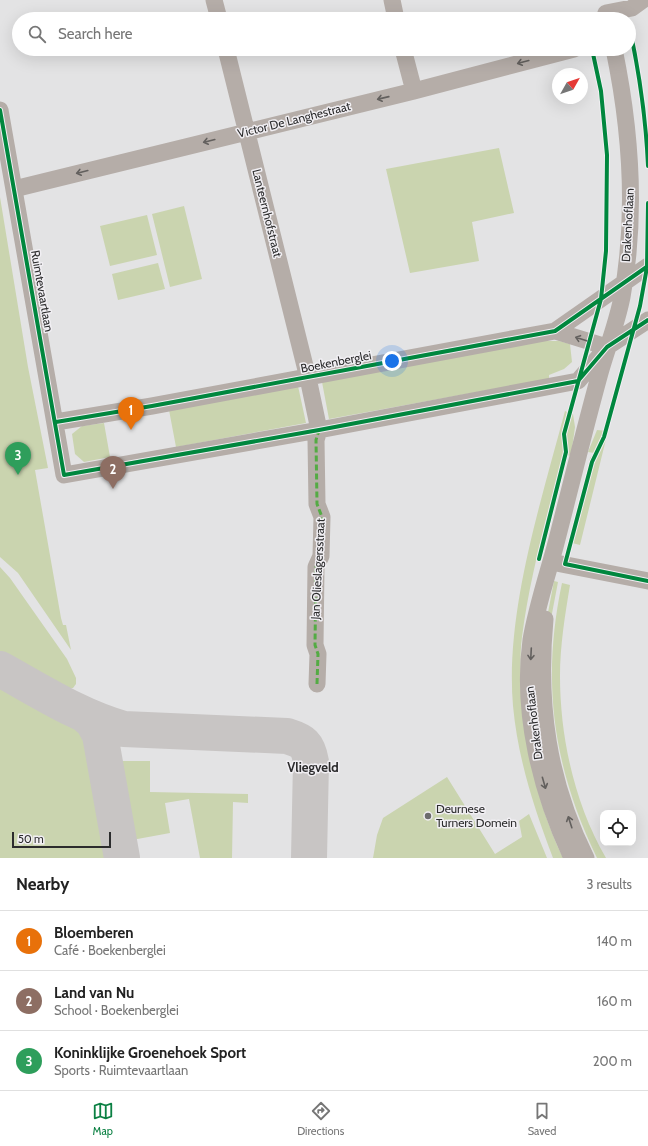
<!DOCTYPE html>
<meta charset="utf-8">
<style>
body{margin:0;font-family:Cabin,sans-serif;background:#f2f2f2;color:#222}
.controls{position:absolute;right:12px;bottom:12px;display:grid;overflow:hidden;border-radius:8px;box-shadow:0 4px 16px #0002}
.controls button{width:36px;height:36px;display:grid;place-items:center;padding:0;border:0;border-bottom:1px solid #e0e0e0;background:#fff;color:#222;font:20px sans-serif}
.compass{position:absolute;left:552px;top:68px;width:36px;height:36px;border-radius:50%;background:#fff;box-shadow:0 4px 16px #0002;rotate:50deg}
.scale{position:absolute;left:12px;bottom:10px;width:99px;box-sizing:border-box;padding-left:4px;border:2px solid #2c2c2d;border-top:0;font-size:11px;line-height:14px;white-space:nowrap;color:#2c2c2d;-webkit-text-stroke:3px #f1eff3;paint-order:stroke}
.you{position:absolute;left:392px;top:361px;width:14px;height:14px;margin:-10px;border:3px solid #fff;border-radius:50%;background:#1a73e8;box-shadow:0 0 0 6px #1a73e833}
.badge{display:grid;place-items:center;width:26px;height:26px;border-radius:50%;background:#0b8043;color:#fff;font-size:13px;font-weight:700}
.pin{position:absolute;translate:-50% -33px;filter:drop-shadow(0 1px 2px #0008)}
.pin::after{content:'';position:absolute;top:21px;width:14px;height:12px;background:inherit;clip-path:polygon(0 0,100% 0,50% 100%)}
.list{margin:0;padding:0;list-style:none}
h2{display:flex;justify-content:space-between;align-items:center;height:52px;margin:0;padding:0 16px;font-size:17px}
h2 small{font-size:13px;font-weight:400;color:#767676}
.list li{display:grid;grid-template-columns:26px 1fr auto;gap:12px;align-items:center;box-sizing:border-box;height:60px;padding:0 16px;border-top:1px solid #e0e0e0}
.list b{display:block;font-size:15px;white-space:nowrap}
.list p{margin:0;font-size:13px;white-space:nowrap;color:#767676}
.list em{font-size:13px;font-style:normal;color:#767676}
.icon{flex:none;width:22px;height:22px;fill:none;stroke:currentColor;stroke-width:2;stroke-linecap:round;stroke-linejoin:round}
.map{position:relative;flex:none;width:648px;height:858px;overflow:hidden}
.search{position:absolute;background:#fff;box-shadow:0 4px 16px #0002;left:12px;right:12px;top:12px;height:44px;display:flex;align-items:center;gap:10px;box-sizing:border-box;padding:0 14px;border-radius:22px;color:#767676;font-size:15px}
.sheet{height:232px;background:#fff}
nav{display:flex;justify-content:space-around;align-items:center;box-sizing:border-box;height:56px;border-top:1px solid #e0e0e0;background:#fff;font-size:11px;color:#767676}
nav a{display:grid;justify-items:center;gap:2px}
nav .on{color:#0b8043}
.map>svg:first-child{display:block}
</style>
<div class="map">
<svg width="648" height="858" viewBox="0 0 648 858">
<rect width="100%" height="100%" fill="#e3e3e4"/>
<path fill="#cad4af" d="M499 148 514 213 472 222 479 261 410 273 386 169Z
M0 197 28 367 48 468 35 470 61 618 63 625H66L71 650 18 573 0 557Z
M184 206 202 279 170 287 152 214Z
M147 215 157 255 110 266 100 226Z
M158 263 165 289 118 300 112 274Z
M543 341H559L570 344 572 362 564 369 549 375V379L329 419 322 382Z
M298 386 306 423 176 447 169 410Z
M565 411 567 412 563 432 564 451C548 513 530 574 522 637 519 661 521 686 524 710 529 762 540 810 563 858H553C534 808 518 759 513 706 505 612 541 502 565 411Z
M571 414H573L575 427 571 456 567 455 566 437Z
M104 423 110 457 84 462 75 454 72 434 82 426Z
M597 430 608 431 580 545 572 543 590 458 594 453 588 452Z
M0 567 10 578 67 659 76 678V684L73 688H62L0 655Z
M554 581 558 582 550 624 546 623Z
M562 583 570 585C565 615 560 646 560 676 560 738 575 805 606 858H597C553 767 541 682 562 583Z
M0 684C20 695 59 712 74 726 94 745 103 828 109 858H0Z
M117 761H150V792L248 794V803L233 802 232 858H200L189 799 165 803 170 833 132 840Z
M447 777 495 854 522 837 519 821 529 814 547 858H373L377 835 383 818Z"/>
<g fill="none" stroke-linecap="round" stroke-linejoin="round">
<path stroke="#c8c5c4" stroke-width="36" d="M0 669C40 691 80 717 124 729L287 736C303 741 308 744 311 762L309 858
M85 715 93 722 100 735 122 858"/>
<path stroke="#b5ada8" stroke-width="17" d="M214 0 219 19
M392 0 396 19
M606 13 632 8 643 0
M226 49 308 378 319 430 316 440 317 504 322 517 321 556 316 567 315 645 318 654 317 684
M403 49 414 91
M0 110 64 475 319 430 578 381 607 347 648 320
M14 189 414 91 574 49
M555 331 607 347
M56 422 152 406 555 331 648 266
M551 562 648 581
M545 619C537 705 548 781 586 858
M572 858C541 792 521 713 531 640 536 610 547 576 555 547 570 489 584 431 600 373 607 348 617 323 622 297 637 215 631 131 614 49"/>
<path stroke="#54ab44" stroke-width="3" stroke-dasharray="6 3" stroke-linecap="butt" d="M317 684 318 654 315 645 316 567 321 556 322 517 317 504 316 440 319 430"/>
<g stroke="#f1eff3" stroke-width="6">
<path id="cycleway" d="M629 25C639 71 646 119 648 166
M0 110 64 475 319 430 578 381 607 347 648 320
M648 203 647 267 640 306 604 437 592 462 565 564 648 581
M56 422 152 406 555 331 648 266
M539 559 566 452 564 434 601 299 606 251 607 155 601 91 592 49"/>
</g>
<use href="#cycleway" stroke="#00873e" stroke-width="4"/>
</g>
<defs><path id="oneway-shaft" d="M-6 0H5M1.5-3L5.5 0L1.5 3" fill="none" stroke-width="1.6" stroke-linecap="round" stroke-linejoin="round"/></defs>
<g stroke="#63605e">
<use href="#oneway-shaft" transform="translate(523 62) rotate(165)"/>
<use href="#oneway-shaft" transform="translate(383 98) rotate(167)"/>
<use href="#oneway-shaft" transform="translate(209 141) rotate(166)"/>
<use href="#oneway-shaft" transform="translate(82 172) rotate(166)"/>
<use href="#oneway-shaft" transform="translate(581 339) rotate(-162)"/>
<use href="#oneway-shaft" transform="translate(531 654) rotate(93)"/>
<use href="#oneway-shaft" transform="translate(544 783) rotate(74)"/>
<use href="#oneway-shaft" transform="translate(570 822) rotate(-108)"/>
</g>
<circle fill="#6c6c6d" stroke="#f1eff3" stroke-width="1.5" cx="428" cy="816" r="4"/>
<g text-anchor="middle" stroke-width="3" stroke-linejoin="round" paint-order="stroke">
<g font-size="12" fill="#2c2c2d" stroke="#f1eff3">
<text transform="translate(294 120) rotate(-14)" y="4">Victor De Langhestraat</text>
<text transform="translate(267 213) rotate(76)" y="4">Lanteernhofstraat</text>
<text transform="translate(628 225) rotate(-87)" y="4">Drakenhoflaan</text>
<text transform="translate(42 291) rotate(80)" y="4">Ruimtevaartlaan</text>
<text transform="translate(336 362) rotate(-11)" y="4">Boekenberglei</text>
<text transform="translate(318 569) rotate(-87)" y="4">Jan Olieslagersstraat</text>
<text transform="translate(534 723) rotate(-97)" y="4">Drakenhoflaan</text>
</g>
<g font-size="12" fill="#2c2c2d" stroke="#f1eff3" text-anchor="start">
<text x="436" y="813">Deurnese<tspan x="436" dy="14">Turners Domein</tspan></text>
</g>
<g font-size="13" font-weight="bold" fill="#2c2c2d" stroke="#f1eff3">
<text x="313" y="772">Vliegveld</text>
</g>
</g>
</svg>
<div class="controls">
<button><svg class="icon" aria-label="locate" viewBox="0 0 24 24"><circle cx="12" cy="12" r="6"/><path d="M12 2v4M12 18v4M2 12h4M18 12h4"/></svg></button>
</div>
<svg class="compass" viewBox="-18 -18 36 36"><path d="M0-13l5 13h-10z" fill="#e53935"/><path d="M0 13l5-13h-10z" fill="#767676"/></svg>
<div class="scale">50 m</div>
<div class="you"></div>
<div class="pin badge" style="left:131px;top:430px;background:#e8710a">1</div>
<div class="pin badge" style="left:113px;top:489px;background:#8d6e63">2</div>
<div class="pin badge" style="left:18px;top:475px;background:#2e9e5b">3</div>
<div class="search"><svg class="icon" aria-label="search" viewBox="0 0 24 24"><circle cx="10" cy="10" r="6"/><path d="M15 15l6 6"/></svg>Search here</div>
</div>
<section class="sheet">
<h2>Nearby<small>3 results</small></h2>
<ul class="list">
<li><span class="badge" style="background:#e8710a">1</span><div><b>Bloemberen</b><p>Café · Boekenberglei</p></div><em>140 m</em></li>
<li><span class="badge" style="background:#8d6e63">2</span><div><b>Land van Nu</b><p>School · Boekenberglei</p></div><em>160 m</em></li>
<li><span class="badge" style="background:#2e9e5b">3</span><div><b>Koninklijke Groenehoek Sport</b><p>Sports · Ruimtevaartlaan</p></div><em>200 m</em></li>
</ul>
</section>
<nav>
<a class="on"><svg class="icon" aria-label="map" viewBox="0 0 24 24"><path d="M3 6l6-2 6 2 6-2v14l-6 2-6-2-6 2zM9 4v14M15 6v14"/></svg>Map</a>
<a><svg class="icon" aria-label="directions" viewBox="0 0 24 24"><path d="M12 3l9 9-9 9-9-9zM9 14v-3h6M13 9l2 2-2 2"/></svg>Directions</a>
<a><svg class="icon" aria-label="saved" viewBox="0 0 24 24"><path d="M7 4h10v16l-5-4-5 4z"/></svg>Saved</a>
</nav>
